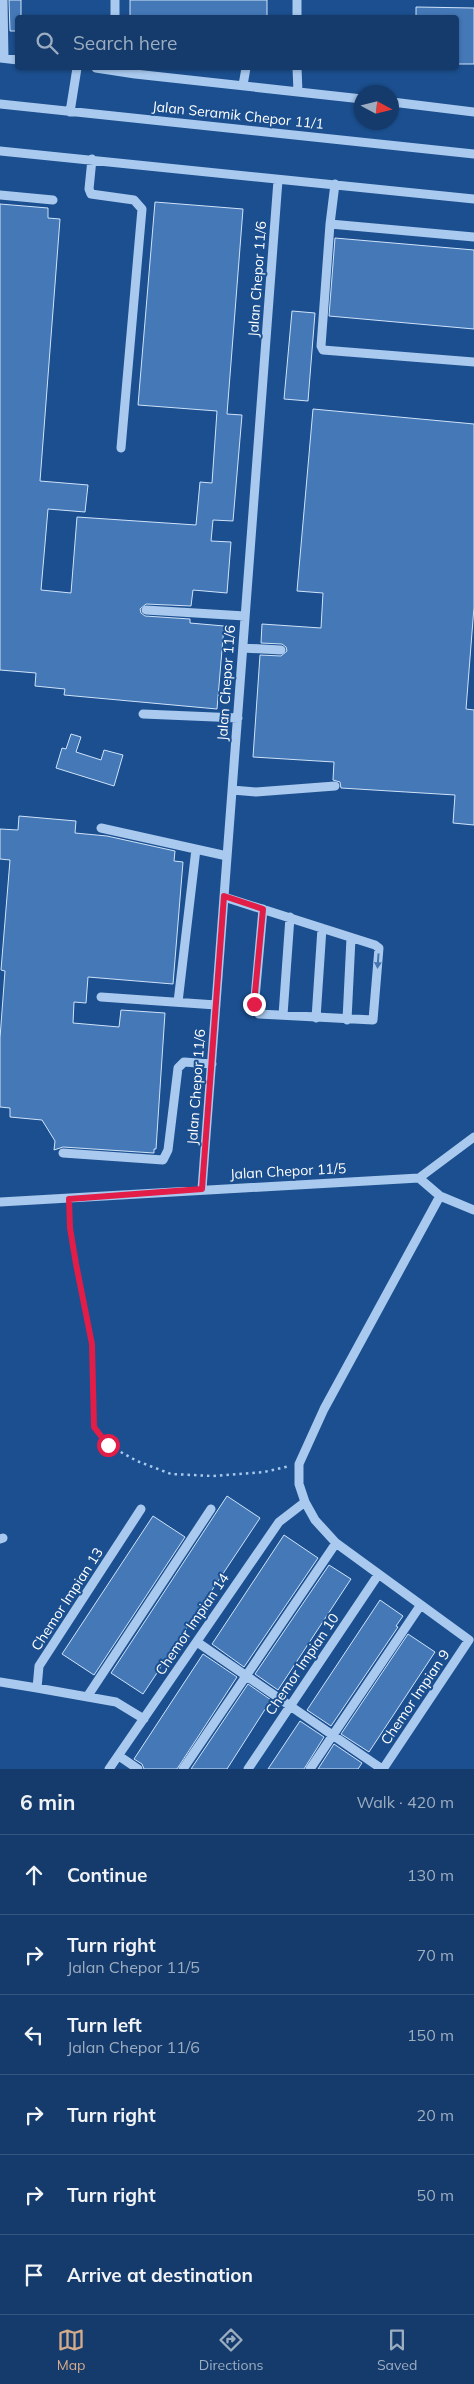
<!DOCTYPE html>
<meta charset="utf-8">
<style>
body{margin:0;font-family:Mulish,sans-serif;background:#214673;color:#f1f3f6}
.compass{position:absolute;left:354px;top:85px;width:45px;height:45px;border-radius:50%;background:#143b6b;box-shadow:0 1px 4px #0004;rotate:97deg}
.stop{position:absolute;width:15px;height:15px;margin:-11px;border:4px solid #e11d48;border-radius:50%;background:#fff}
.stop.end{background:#e11d48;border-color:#fff;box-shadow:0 1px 5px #0008}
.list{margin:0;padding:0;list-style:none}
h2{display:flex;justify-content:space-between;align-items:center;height:65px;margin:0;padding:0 20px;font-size:21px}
h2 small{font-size:16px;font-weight:400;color:#9dadc1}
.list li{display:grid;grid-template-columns:32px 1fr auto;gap:15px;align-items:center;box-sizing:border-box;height:80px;padding:0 20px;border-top:1px solid #33557e}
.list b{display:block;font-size:19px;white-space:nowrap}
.list p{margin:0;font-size:16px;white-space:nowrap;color:#9dadc1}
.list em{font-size:16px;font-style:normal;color:#9dadc1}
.icon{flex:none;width:28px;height:28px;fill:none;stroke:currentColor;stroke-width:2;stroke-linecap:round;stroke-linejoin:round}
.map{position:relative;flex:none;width:474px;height:1769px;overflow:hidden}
.search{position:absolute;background:#143b6b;box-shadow:0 1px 4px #0004;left:15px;right:15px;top:15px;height:55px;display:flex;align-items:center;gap:12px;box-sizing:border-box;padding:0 18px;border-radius:5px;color:#9dadc1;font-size:19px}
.sheet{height:545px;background:#143b6b}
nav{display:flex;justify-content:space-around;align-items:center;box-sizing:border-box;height:70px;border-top:1px solid #33557e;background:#143b6b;font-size:14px;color:#9dadc1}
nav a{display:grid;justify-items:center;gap:2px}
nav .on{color:#d6ab8b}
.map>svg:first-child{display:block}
</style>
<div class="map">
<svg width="474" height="1769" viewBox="0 0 474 1769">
<rect width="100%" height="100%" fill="#1b4f8f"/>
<path fill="#4478b7" stroke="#cfe3fa" d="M9 0H21V18H18V31H10Z
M130 0H267V18H130Z
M416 7 474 8V64H456V18H416Z
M155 202 243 209 227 414 242 415 233 521 213 520 211 541 231 542 227 593 193 590 191 606 146 604 140 609 141 613 145 616 190 619V623L224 626 217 709 64 695 65 689 35 686 36 673 0 670V204L48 208V218L60 219 40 481 88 485 85 512 48 509 41 590 71 593 77 517 196 525 200 482 212 483 217 411 138 405Z
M335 238 474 250V329L329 316Z
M292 311 315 313 308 401 284 399Z
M313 409 474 424V607L466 709 474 710V825L453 823 455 795 341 788 340 782 333 780 334 762 253 757 260 655 281 656 287 651 286 647 282 644 261 643 262 624 321 628 323 593 297 591Z
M71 734 81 737 76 752 101 760 104 750 123 755 114 786 56 768 62 748 66 749Z
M19 816 76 821 75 833 107 836 175 851 174 861 183 862 173 984 88 977 86 1003 74 1002 73 1023 119 1027 121 1010 165 1013 156 1149H154V1153L63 1147 54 1150 55 1141 42 1120 10 1117V1108L0 1107V1038L5 971 1 970 10 860 0 859V829L18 830Z
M227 1496 260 1518 143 1694 111 1673Z
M153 1516 185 1537 94 1675 62 1654Z
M284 1535 318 1558 244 1667 212 1644Z
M329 1565 351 1579 278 1690 255 1674Z
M380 1600 403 1616 396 1626 398 1627 331 1726 307 1710Z
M408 1634 435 1652 369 1752 341 1734Z
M203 1654 237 1677 177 1769H144L142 1764 134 1759Z
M248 1684 271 1700 227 1769H191Z
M300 1721 324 1737 304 1769H268Z
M334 1744 362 1763 358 1769H318Z"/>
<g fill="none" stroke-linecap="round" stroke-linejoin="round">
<path stroke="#a9c9ee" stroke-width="2.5" stroke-dasharray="2.5 4" stroke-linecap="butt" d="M69 1207 76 1264 92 1343 93 1427 108 1445 137 1461 171 1474 212 1476 264 1472 290 1466"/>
<path stroke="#a9c9ee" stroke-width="9" d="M3 0 4 58
M297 0V18
M115 18V0
M0 58 18 60
M96 68 135 74 362 99
M297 68 298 92
M243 85 246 68
M392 102 474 112
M0 104 474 154
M70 112 77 68
M0 151 474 199
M92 159 89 189 91 194 134 200 142 209 121 448
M335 184 330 224 474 237
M0 195 53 200
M330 224 321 346 323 350 474 362
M146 610 245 616
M243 648 281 650
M143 714 238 718
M232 790 256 792 335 786
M101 828 227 856
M224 897 375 945 379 948 373 1020 259 1014 254 1009 263 909
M101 997 216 1005
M178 1002 196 849
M283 1015 290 917
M316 1018 322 928
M347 1020 351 938
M63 1153 163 1160 168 1150 178 1068 184 1062 212 1064
M419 1178 440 1196 474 1210
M202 1189 278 180
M0 1202 419 1178 474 1137
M141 1509 39 1666 37 1688 116 1702 144 1719
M0 1539 3 1538
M197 1642 382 1769
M0 1682 37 1688
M87 1697 211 1509
M119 1756 138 1769
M109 1769 279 1522 305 1502
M183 1769 336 1543
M248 1769 378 1575
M310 1769 420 1606
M383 1769 469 1640 336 1543 315 1520 305 1502 299 1484V1464L324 1409 440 1196"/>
</g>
<defs><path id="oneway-solid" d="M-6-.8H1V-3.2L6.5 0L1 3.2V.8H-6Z" transform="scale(1.25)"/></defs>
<use fill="#4674ac" href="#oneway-solid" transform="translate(378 961) rotate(94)"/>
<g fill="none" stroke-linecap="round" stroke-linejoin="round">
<path stroke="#e11d48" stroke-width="6" d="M108 1445 94 1427 92 1344 76 1264 70 1228 69 1199 202 1189 224 896 263 909 254 1004"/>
</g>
<g text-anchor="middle" stroke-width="4" stroke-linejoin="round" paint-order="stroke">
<g font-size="14" fill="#fff" stroke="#1b4f8f">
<text transform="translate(238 115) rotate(6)" y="5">Jalan Seramik Chepor 11/1</text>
<text transform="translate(257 279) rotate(-86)" y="5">Jalan Chepor 11/6</text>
<text transform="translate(226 683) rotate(-86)" y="5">Jalan Chepor 11/6</text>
<text transform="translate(196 1087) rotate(-86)" y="5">Jalan Chepor 11/6</text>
<text transform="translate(288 1171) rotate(-3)" y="5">Jalan Chepor 11/5</text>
<text transform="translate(67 1599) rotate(-57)" y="5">Chemor Impian 13</text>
<text transform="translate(192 1624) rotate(-56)" y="5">Chemor Impian 14</text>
<text transform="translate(302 1664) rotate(-56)" y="5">Chemor Impian 10</text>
<text transform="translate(415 1697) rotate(-56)" y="5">Chemor Impian 9</text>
</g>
</g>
</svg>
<svg class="compass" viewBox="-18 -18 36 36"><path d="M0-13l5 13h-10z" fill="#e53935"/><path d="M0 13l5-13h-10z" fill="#9dadc1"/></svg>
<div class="stop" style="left:108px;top:1445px"></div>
<div class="stop end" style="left:254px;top:1004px"></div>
<div class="search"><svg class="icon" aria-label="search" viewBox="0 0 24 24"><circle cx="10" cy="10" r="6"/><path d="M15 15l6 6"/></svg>Search here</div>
</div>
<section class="sheet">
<h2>6 min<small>Walk · 420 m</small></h2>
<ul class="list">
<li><svg class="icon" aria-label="ahead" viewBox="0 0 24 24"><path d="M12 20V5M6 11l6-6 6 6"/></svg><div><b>Continue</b></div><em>130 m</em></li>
<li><svg class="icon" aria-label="right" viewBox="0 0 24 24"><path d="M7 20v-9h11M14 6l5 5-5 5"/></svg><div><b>Turn right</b><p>Jalan Chepor 11/5</p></div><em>70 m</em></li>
<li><svg class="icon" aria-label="left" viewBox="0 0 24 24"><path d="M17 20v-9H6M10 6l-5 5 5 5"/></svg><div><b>Turn left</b><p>Jalan Chepor 11/6</p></div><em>150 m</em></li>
<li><svg class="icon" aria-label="right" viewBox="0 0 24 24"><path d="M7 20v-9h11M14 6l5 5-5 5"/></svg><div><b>Turn right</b></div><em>20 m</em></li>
<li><svg class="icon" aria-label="right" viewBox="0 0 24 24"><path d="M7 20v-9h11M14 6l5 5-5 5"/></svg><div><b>Turn right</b></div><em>50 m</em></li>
<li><svg class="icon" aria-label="arrive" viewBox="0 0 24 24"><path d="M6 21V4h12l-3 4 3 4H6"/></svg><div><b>Arrive at destination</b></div></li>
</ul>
</section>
<nav>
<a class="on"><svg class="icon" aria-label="map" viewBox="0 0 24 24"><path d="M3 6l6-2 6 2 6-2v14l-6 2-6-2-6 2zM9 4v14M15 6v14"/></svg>Map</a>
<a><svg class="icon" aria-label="directions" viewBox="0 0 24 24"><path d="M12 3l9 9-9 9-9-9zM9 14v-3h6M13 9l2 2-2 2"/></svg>Directions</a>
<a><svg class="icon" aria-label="saved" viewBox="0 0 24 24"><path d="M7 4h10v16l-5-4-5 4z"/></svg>Saved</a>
</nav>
